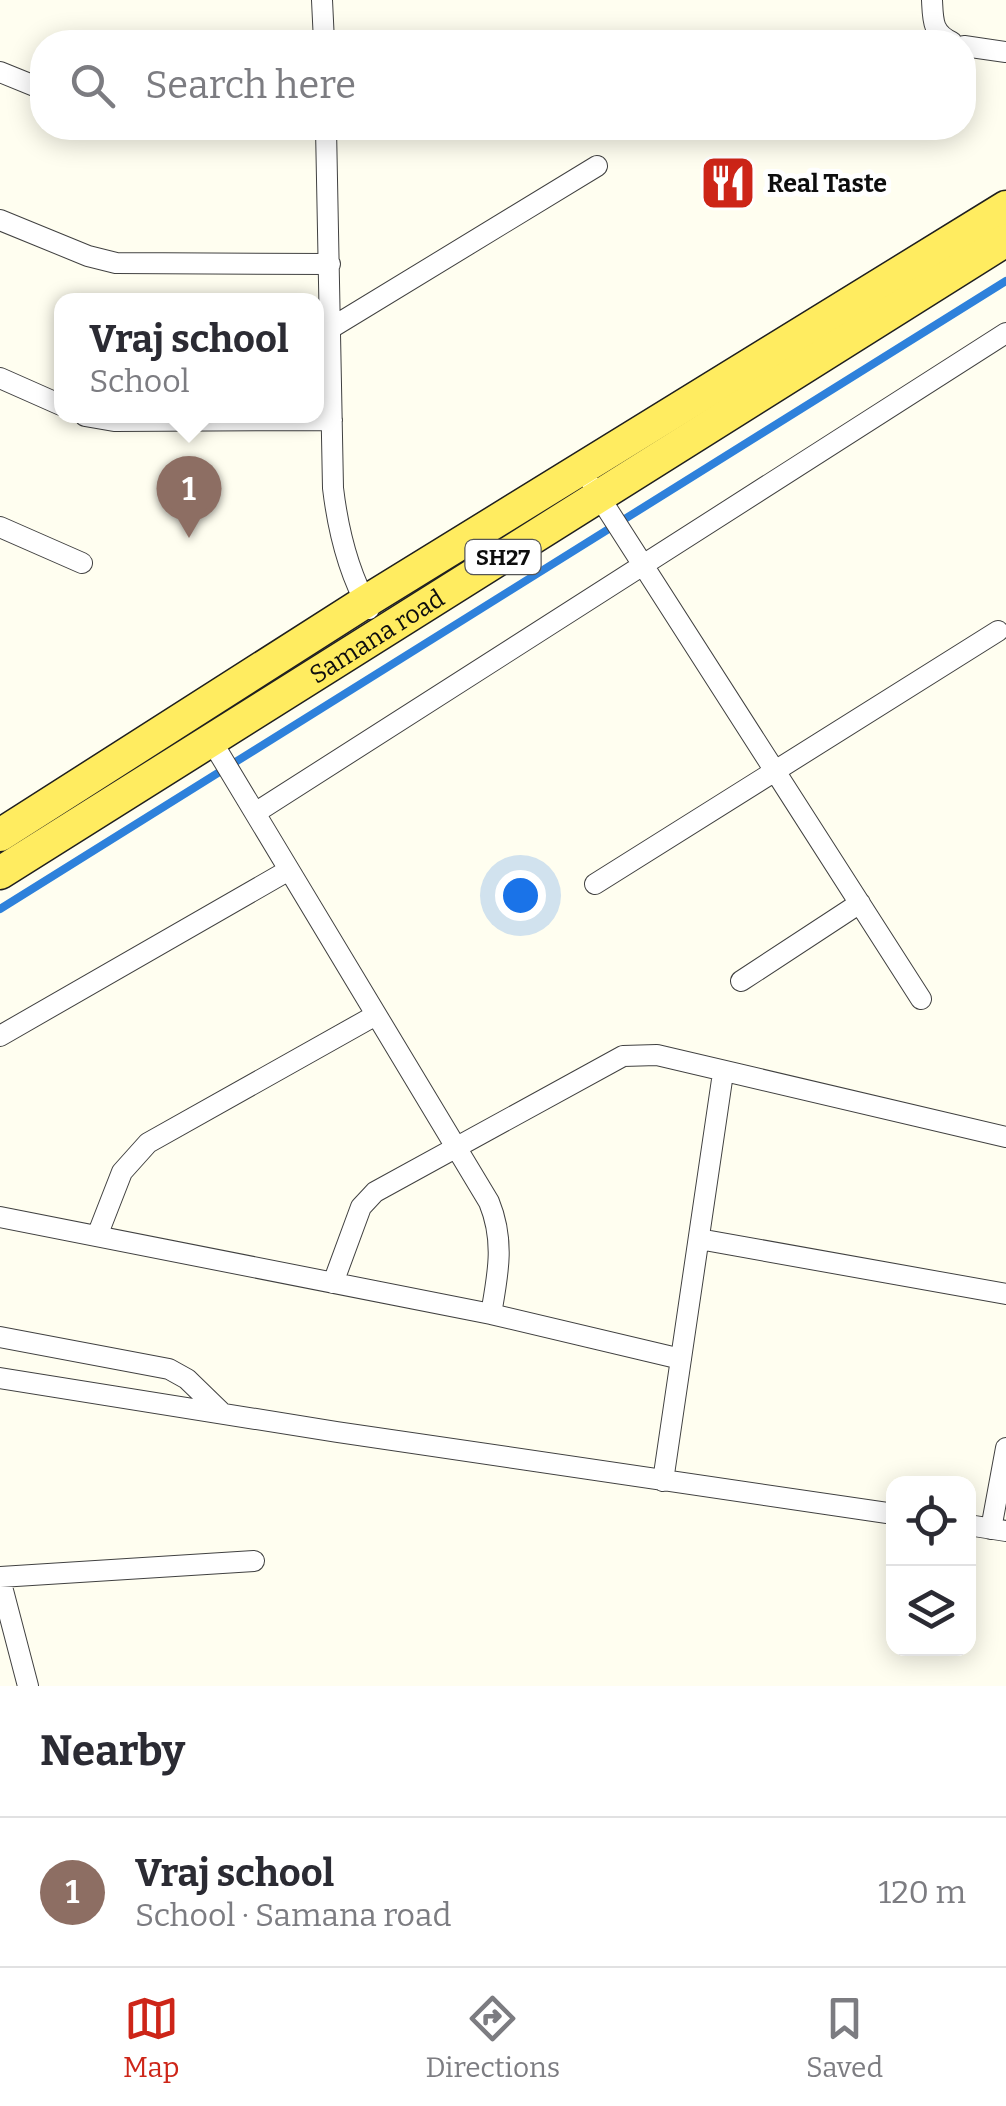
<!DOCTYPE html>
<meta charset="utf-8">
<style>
body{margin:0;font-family:Bitter,serif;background:#f7f7f7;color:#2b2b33}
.controls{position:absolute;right:30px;bottom:30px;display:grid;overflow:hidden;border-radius:20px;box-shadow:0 5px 25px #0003}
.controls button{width:90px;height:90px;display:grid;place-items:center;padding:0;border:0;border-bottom:2px solid #e1e1e2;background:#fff;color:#2b2b33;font:50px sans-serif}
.you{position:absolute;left:520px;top:895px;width:35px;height:35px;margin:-25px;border:8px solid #fff;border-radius:50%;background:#1a73e8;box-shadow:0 0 0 15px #1a73e833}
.badge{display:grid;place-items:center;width:65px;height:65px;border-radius:50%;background:#cd2518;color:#fff;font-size:32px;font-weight:700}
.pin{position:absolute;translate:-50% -82px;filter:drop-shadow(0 2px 5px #0008)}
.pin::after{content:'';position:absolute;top:52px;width:35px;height:30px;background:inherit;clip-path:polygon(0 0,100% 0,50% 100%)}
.popup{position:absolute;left:54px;top:293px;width:270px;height:130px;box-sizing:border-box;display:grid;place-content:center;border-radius:20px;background:#fff;filter:drop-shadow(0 2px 8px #0005);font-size:32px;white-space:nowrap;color:#7c7c81}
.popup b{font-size:38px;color:#2b2b33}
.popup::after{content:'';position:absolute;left:50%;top:100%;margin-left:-20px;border:20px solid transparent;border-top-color:#fff}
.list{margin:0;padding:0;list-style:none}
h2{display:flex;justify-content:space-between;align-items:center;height:130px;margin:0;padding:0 40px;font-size:42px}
h2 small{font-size:32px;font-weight:400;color:#7c7c81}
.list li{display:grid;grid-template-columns:65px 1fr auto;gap:30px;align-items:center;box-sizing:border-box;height:150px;padding:0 40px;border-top:2px solid #e1e1e2}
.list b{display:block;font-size:38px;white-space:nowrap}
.list p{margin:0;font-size:32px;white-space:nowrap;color:#7c7c81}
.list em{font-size:32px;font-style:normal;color:#7c7c81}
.icon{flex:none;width:55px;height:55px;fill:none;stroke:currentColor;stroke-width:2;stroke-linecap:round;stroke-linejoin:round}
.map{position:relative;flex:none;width:1006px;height:1686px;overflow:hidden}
.search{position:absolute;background:#fff;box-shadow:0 5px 25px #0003;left:30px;right:30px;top:30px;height:110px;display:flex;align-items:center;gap:25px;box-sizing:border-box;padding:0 35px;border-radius:40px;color:#7c7c81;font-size:38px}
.sheet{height:280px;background:#fff}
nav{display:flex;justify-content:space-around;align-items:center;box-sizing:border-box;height:140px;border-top:2px solid #e1e1e2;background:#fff;font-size:28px;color:#7c7c81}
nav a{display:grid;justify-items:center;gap:5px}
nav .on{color:#cd2518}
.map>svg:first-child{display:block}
</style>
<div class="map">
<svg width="1006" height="1686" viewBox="0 0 1006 1686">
<rect width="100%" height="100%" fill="#fffef0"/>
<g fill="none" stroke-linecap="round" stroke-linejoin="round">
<path stroke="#2e81db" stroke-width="8" d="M0 909 1006 281"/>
<g stroke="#414141" stroke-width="22">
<path id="minor" d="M322 0 324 42
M932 0C933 20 932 33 952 42
M964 46 1006 52
M0 72 42 89
M326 128 333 488C338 530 348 572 369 609
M0 220 88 256 116 263 330 264
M331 328 597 166
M0 378 61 405
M85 416 114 421 332 420
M593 487 921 999
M0 527 82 563
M211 740 489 1202C505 1241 498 1274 491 1314
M255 813 1006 333
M595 884 998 631
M741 981 860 903
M0 1036 289 870
M0 1217 491 1314 681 1359
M97 1236 122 1172 148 1143 376 1015
M699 1239 1006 1294
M333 1283 361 1207 375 1192 623 1056 657 1055 1006 1137
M0 1337 169 1369 187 1379 222 1413
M0 1378 337 1432 894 1514
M663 1481 723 1073
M968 1525 1006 1531
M991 1529 1006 1448
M0 1577 254 1561
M0 1579 28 1686"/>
</g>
<g stroke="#1f1f1f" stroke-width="35">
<g id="primary">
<path d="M0 835 365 602 1006 207"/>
<path id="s1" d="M0 873 1006 240"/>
</g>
</g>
<use href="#minor" stroke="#fff" stroke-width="20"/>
<use href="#primary" stroke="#ffec60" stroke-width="32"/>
</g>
<defs>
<g id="restaurant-square" transform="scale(2.875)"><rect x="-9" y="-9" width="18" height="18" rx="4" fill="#cd2518" stroke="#fff"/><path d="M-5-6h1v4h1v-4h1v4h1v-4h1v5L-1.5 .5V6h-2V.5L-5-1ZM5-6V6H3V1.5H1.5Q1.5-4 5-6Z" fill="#fff"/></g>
</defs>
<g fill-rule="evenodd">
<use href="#restaurant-square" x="728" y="183"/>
</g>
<g text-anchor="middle" stroke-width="10" stroke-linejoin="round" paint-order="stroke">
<rect fill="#fff" stroke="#565656" stroke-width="2.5" x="465.5" y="540" width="75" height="34" rx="8"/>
<g font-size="22" font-weight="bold" fill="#0e0e0e">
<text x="503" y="565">SH27</text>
</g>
<g font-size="25" font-weight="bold" fill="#0e0e0e" stroke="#fff" text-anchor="start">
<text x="767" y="192">Real Taste</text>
</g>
<g font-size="25" fill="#0e0e0e" stroke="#fff">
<text dy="9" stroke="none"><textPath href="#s1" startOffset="445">Samana road</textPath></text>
</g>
</g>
</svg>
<div class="controls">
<button><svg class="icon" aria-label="locate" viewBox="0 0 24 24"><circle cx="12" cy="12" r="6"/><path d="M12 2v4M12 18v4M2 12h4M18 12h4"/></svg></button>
<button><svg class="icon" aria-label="layers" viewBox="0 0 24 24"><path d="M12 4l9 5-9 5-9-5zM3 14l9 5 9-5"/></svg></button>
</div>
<div class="you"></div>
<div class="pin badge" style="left:189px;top:538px;background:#8d6e63">1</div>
<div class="popup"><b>Vraj school</b>School</div>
<div class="search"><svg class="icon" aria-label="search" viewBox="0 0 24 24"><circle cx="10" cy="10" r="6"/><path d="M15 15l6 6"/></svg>Search here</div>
</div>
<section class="sheet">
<h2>Nearby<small></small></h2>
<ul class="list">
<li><span class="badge" style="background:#8d6e63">1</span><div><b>Vraj school</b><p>School · Samana road</p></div><em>120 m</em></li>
</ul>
</section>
<nav>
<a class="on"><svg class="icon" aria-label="map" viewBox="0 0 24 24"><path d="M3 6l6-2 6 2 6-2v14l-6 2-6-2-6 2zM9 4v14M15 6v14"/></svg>Map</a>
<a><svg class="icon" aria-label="directions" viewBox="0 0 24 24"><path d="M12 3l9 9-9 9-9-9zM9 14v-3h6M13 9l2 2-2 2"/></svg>Directions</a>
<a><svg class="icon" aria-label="saved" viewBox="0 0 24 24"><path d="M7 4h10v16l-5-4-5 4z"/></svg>Saved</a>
</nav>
